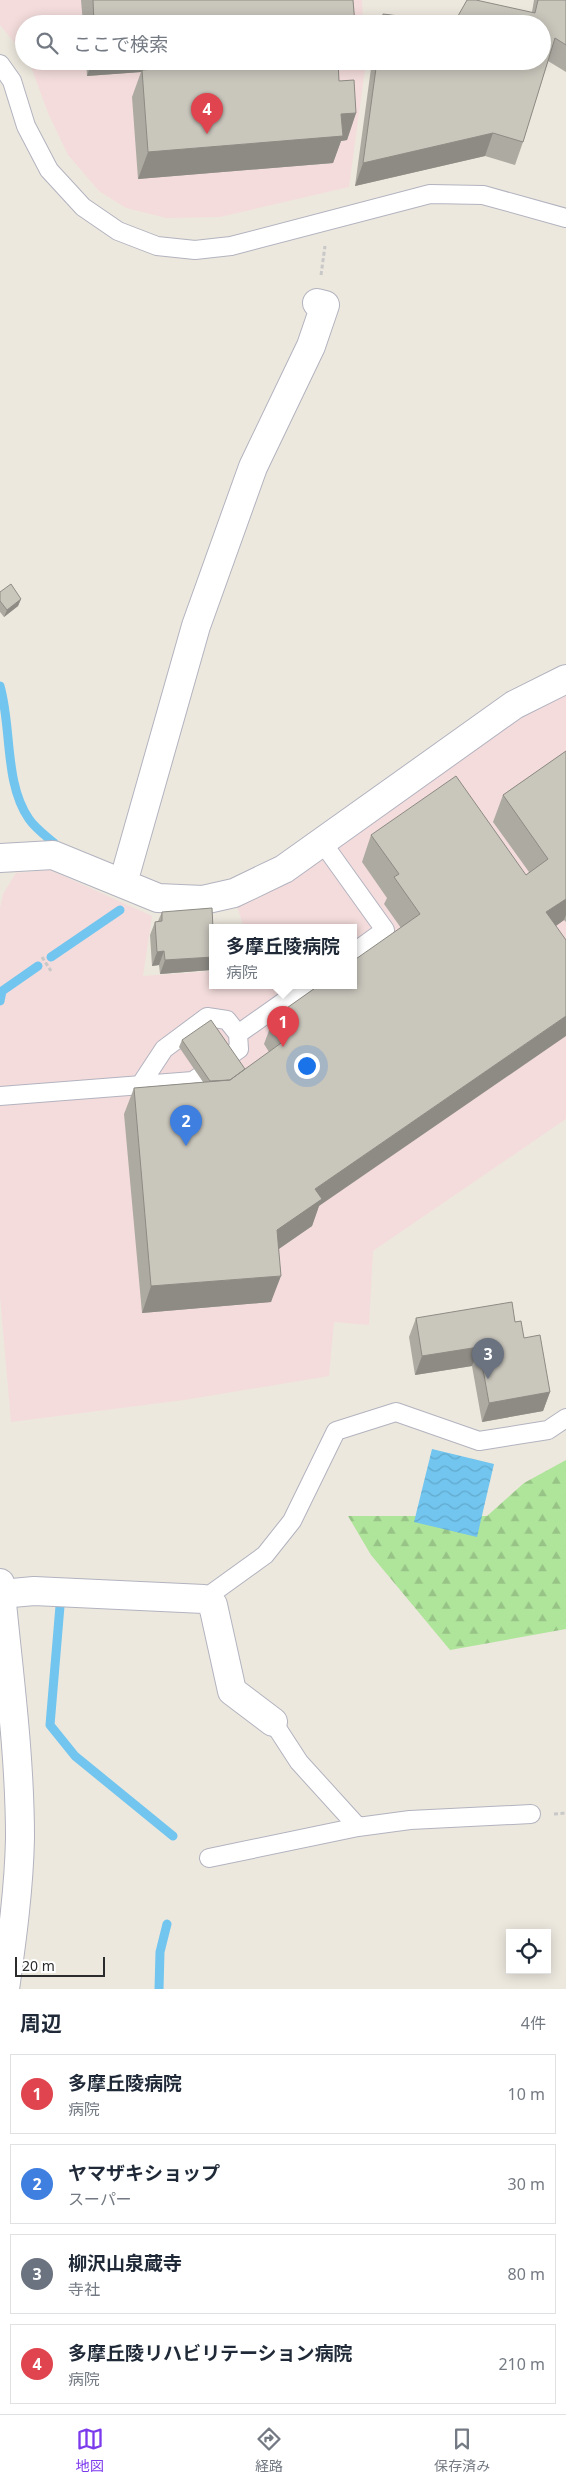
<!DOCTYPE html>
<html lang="ja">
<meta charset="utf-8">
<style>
body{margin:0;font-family:"Noto Sans","Noto Sans JP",sans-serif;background:#f2f2f3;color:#1f2937}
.controls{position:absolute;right:15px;bottom:15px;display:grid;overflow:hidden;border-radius:0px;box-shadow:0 2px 12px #0003}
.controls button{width:45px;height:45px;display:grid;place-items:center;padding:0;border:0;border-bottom:1px solid #e0e1e3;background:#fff;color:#1f2937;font:25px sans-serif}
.scale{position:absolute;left:15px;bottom:12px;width:90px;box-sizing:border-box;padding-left:5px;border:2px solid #2c2c2c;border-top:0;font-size:14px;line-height:18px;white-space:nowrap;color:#2c2c2c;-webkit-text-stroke:4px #fff;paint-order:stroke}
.you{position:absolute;left:306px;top:1065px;width:18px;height:18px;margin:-12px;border:4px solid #fff;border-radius:50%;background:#1a73e8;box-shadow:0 0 0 8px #1a73e833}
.badge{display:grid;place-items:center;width:32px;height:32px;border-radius:50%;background:#7c3aed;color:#fff;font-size:16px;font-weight:700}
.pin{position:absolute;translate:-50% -41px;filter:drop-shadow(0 1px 2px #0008)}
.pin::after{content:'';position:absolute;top:26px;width:18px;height:15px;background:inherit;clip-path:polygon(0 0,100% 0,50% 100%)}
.popup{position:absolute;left:209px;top:924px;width:148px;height:65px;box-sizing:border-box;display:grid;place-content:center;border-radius:0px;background:#fff;filter:drop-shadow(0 1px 4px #0005);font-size:16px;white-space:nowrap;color:#747a83}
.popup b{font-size:19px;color:#1f2937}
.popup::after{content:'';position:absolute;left:50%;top:100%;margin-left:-10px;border:10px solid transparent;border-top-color:#fff}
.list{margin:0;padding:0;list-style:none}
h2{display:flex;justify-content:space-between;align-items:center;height:65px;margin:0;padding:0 20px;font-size:21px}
h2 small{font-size:16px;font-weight:400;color:#747a83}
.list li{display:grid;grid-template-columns:32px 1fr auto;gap:15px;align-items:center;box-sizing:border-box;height:80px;margin:0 10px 10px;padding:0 10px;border:1px solid #e0e1e3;border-radius:0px}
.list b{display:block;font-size:19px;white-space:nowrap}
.list p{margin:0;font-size:16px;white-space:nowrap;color:#747a83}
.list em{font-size:16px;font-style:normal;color:#747a83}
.icon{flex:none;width:28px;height:28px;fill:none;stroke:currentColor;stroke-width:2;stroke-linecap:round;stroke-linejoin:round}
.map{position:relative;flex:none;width:566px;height:1989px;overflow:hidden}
.search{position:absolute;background:#fff;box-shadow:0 2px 12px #0003;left:15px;right:15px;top:15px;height:55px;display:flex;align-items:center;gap:12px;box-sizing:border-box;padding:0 18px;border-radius:28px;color:#747a83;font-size:19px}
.sheet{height:425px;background:#fff}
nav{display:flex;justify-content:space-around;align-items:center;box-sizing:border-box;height:70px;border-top:1px solid #e0e1e3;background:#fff;font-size:14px;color:#747a83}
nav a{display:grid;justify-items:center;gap:2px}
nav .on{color:#7c3aed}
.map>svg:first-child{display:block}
</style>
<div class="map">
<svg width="566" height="1989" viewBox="0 0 566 1989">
<defs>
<pattern id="forest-firs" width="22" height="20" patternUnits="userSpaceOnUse" patternTransform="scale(1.25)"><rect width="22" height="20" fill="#afe49b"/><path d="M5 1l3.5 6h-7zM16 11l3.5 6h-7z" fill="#97c486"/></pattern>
<pattern id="water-waves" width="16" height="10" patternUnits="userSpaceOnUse" patternTransform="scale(1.25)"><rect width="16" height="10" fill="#71c5ef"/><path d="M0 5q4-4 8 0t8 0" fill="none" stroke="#62a9cd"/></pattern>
</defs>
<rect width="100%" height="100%" fill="#ede8de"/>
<path fill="#f4dcdc" d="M0 0H362L363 24H24V54L0 25Z
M29 61H366L349 187 220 217 166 218 126 208 99 191 68 155 48 113Z
M566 694V1119L373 1251 369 1325 334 1322 329 1376 184 1400 11 1422 0 1297V908L3 894 16 873 50 870 152 916 143 976 213 971V986H353V928H244L237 906 291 879 522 716Z"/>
<path fill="url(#forest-firs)" d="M566 1460V1629L450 1650 371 1555 348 1516H487L524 1483Z"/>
<path fill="url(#water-waves)" d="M432 1449 494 1464 477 1537 414 1522Z"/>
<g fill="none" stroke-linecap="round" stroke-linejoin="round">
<path stroke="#71c5ef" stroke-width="9" d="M0 686C12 727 4 783 29 819 35 828 46 836 54 843
M51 957 120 910
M0 1001 2 991 38 966
M60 1606 50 1725 75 1756 173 1836
M159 1989 160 1952 167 1924"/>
<g stroke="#b2b3bf" stroke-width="20">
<path id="service" d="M0 64 12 81 26 126 49 170 83 207 118 231 157 246 195 250 231 246 430 194 483 195 566 218
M322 842 385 930 353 953
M238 1034 306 986
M0 1096 193 1081 239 1049 238 1034 227 1020 207 1017 164 1049 141 1084
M204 1599 265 1555 292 1521 336 1431 396 1412 479 1441 548 1430 566 1418
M273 1722 299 1762 358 1827 410 1820 531 1814
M209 1858 358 1827"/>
</g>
<g stroke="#b2b3bf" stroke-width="30">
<path id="minor" d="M0 858 53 855 158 898 203 900 234 893 284 869 514 705 566 679
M123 883 196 626 253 467 311 346 325 305 317 303
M1 1594 34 1591 204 1599 213 1605 232 1691 273 1722"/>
</g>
<g stroke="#b2b3bf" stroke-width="30">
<path id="tertiary" d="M0 1583C8 1668 20 1753 20 1838 19 1888 12 1939 5 1989"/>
</g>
<path stroke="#c8c8c8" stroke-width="3" stroke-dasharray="4 2.5" stroke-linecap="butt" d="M321 275 325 246
M42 957 51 971
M554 1814 566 1813"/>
<use href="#service" stroke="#fff" stroke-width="18"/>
<use href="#minor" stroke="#fff" stroke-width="28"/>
<use href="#tertiary" stroke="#fff" stroke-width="28"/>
</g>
<path fill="#adaaa2" d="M81 0H353L355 24H83Z
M534 0H566V72L548 61 523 142 515 165 485 156 355 186 372 61H542V24H380L383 14 454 23 532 12Z
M86 61H338L339 81 356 113 347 140 341 141 333 163 138 179 132 97 141 72 87 76Z
M0 592 21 599 18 606 4 617 0 612Z
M566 751V922L564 920 556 926 319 1206 312 1226 279 1249 271 1302 142 1313 124 1114 134 1088 203 1082 179 1047 182 1040 245 1069 269 1052 264 1044 274 1017 401 928 384 904 387 898 362 862 371 835 526 875 529 872 493 822 503 795Z
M162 912 213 928V964L211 970 160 974 159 965 152 966 150 935 155 922 158 921Z
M416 1318 515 1322 524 1338 550 1392 543 1411 482 1422 472 1366 415 1375 409 1337Z"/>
<path fill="#8d8b84" d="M92 61H256L142 70 141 72 87 76Z
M356 113 347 140 341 141 333 163 138 179 148 152 341 114Z
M493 133 485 156 355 186 363 163Z
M21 599 18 606 4 617 7 610Z
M566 899V915L564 920 537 939 546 912Z
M164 951 159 965 152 966 157 952Z
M213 957V964L211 970 160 974 165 960Z
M566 1016V1036L319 1206 312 1226 267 1257 277 1230 315 1189Z
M281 1276 271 1302 142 1313 151 1286Z
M479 1347 472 1366 415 1375 422 1356Z
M550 1392 543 1411 482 1422 489 1403Z"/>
<path fill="#c9c6bc" stroke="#8d8b84" d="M93 0H353L355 24H94Z
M467 0H476L535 13 538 0H566V45L555 38 523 142 493 133 363 163 377 61H542V24H382L383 14 454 23Z
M255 61H338L339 81 354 80 356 113 341 114 343 136 148 152 142 70Z
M11 584 21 599 7 610 0 601V592Z
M566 751V899L546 912 566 940V1016L315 1189 322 1199 277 1230 281 1276 151 1286 134 1088 230 1080 288 1038 274 1017 318 986H353V961L420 914 394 877 399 874 371 835 456 776 526 875 548 859 503 795Z
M212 908 213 928V957L165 960 164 951 157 952 155 922 162 921V912Z
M211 1020 245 1069 230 1080 210 1081 182 1040Z
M512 1302 515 1322 521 1321 524 1338 540 1335 550 1392 489 1403 479 1347 422 1356 416 1318Z"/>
</svg>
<div class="controls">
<button><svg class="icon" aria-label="locate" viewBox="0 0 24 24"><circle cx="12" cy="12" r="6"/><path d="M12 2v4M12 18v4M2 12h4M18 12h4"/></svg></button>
</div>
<div class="scale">20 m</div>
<div class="you"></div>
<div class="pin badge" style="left:283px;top:1047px;background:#e0444e">1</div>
<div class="popup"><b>多摩丘陵病院</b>病院</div>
<div class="pin badge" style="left:186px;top:1146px;background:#3f7fe0">2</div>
<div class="pin badge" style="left:488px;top:1379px;background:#6b7280">3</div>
<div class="pin badge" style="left:207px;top:134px;background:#e0444e">4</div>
<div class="search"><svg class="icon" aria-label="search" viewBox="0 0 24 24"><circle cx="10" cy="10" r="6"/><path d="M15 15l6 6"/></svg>ここで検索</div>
</div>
<section class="sheet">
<h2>周辺<small>4件</small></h2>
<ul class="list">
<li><span class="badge" style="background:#e0444e">1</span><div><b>多摩丘陵病院</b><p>病院</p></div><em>10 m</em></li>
<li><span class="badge" style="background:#3f7fe0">2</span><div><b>ヤマザキショップ</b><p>スーパー</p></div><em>30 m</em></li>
<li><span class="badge" style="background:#6b7280">3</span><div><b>柳沢山泉蔵寺</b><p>寺社</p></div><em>80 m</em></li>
<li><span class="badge" style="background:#e0444e">4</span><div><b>多摩丘陵リハビリテーション病院</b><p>病院</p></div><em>210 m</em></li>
</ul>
</section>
<nav>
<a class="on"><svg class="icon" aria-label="map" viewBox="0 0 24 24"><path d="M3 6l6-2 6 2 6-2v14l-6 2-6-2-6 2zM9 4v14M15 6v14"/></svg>地図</a>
<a><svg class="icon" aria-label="directions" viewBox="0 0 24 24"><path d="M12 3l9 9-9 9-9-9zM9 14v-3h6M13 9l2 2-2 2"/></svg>経路</a>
<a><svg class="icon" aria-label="saved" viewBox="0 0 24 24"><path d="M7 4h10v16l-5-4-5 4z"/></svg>保存済み</a>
</nav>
